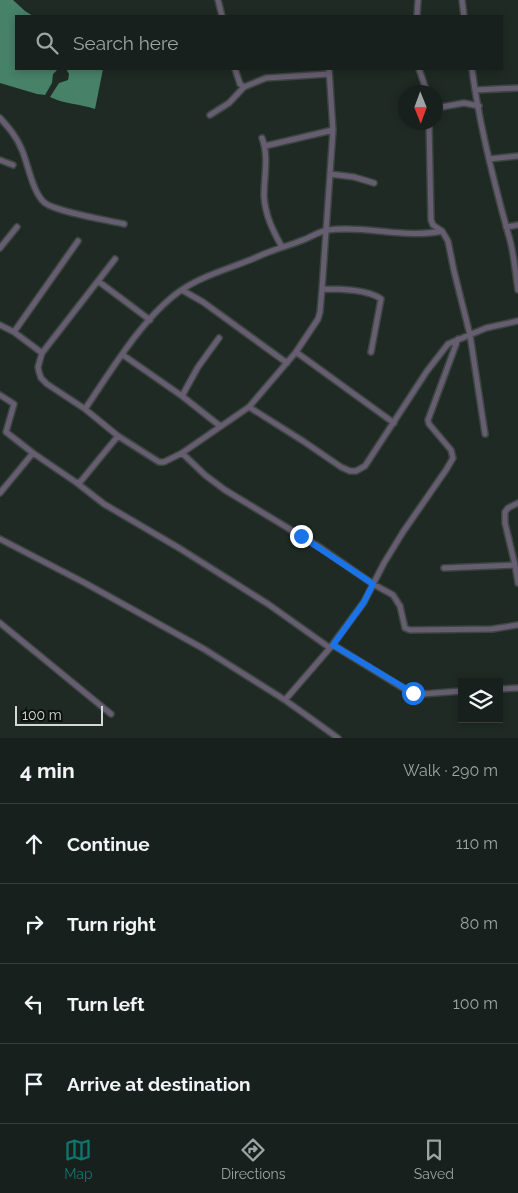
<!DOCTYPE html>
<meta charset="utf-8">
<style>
body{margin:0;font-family:Raleway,sans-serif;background:#242d29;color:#f1f3f6}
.controls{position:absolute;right:15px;bottom:15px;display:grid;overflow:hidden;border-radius:0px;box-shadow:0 2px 8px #0003}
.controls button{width:45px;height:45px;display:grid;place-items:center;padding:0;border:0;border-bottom:1px solid #363e3b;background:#17201c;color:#f1f3f6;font:25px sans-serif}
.compass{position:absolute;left:398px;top:85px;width:45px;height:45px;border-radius:50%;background:#17201c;box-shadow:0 2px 8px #0003;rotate:179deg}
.scale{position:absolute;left:15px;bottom:12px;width:88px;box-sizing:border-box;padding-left:5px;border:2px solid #d2dad6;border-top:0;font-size:14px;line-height:18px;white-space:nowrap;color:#d2dad6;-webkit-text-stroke:4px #0d120f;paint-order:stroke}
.stop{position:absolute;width:15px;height:15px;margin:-11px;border:4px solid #1a73e8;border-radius:50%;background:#fff}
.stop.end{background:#1a73e8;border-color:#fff;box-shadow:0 1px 5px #0008}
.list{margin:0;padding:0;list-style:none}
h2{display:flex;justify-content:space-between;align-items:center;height:65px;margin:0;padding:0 20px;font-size:21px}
h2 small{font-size:16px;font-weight:400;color:#9ea3a3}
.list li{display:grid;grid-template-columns:32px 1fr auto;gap:15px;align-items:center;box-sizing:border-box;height:80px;padding:0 20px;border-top:1px solid #363e3b}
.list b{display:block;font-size:19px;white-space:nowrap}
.list em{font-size:16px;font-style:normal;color:#9ea3a3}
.icon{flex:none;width:28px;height:28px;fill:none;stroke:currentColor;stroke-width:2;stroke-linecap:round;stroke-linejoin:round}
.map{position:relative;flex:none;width:518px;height:738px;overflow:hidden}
.search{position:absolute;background:#17201c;box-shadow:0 2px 8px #0003;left:15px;right:15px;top:15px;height:55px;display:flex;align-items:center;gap:12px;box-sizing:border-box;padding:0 18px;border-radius:0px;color:#9ea3a3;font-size:19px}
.sheet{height:385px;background:#17201c}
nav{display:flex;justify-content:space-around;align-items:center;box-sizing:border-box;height:70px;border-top:1px solid #363e3b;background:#17201c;font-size:14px;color:#9ea3a3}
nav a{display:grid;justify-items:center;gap:2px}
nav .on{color:#0f766e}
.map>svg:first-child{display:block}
</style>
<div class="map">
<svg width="518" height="738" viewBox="0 0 518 738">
<rect width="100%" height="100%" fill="#1f2a25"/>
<path fill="#468168" d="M0 0H13L25 11 33 16H16V69H62H58L53 74 52 83 45 95 37 94 0 83Z
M66 69H103L95 109C80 104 64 104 50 97L59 83 68 80 69 74Z"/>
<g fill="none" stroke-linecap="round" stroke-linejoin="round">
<g stroke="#3c4641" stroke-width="8">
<path id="minor" d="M218 0 222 16
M462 0 464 16
M417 16 418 0
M235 69 240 84 244 87 266 78 329 74
M419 69 427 92
M472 69C479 124 493 179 508 233 514 251 515 271 518 290
M475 90 518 88
M436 108 464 103 479 106
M210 115 229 103 244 87
M0 118C9 128 17 137 22 150 28 164 33 194 45 203 57 212 107 220 124 224
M429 122 431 220 433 225 442 231
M262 138C269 156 264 177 264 196 265 215 273 231 282 247
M265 146 333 130
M489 159 518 156
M0 160 13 165
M330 174 354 177 374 183
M506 227 518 225
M0 248 17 227
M115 259 42 353 38 367 39 372 41 378 47 384 85 409 118 436 159 462H164L182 453 249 407 296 352 318 319 320 312 322 289 333 130 329 69
M98 281 150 320
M322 289C338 289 368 289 381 299L371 352
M182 290 203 302 287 363
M0 325 14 332 42 353
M14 332 78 241
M296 352 394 423
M123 355 182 396 220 426
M0 395 14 404 6 432 33 453
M182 396 198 367 219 338
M249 407 303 441 341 467 350 471H356L365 466 427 371 448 344 486 328 518 321
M85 409C111 371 143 317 180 291 203 275 232 268 257 257 272 250 288 246 303 240 311 237 320 231 328 230 366 225 405 239 442 231L448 241 454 271 470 335 485 434
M182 453 205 475 225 490 321 548 373 584 393 595 400 606 405 628 410 630 492 629 518 625
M77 483 104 504 179 548 268 604 330 648
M0 493 33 453 77 483 81 481 118 436
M0 539 85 583 204 649 285 700 338 738
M515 565 505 523V512L508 508 518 503
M444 568 515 565 518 583
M0 623 111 714
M333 645 403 688 413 693 422 694 462 691
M499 689 518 688
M285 700 330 648 364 602 384 563 403 532 446 470 453 458 451 450 429 424 428 420 458 339"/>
</g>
<use href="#minor" stroke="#675d70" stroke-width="5"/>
</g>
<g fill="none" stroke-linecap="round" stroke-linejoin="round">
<path stroke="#1a73e8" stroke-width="6" d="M301 536 373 584 364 602 333 645 413 693"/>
</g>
</svg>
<div class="controls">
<button><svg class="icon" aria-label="layers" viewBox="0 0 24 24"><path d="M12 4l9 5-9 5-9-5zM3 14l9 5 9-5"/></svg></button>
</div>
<svg class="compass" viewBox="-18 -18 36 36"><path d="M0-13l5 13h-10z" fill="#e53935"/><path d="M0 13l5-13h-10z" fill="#9ea3a3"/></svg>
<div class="scale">100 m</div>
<div class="stop" style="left:413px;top:693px"></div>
<div class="stop end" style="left:301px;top:536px"></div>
<div class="search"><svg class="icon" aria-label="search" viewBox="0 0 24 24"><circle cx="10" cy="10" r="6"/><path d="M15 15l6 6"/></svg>Search here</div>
</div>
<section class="sheet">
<h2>4 min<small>Walk · 290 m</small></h2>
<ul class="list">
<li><svg class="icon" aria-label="ahead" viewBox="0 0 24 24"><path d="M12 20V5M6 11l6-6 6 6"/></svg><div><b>Continue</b></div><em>110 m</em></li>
<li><svg class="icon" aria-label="right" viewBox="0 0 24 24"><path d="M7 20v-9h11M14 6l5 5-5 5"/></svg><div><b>Turn right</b></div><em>80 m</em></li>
<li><svg class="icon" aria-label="left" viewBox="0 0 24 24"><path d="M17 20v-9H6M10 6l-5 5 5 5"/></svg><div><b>Turn left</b></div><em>100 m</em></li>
<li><svg class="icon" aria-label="arrive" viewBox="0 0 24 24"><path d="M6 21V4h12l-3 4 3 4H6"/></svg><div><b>Arrive at destination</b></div></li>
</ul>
</section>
<nav>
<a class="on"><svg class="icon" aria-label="map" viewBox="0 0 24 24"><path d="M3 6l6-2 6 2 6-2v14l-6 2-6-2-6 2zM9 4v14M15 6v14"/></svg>Map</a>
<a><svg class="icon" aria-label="directions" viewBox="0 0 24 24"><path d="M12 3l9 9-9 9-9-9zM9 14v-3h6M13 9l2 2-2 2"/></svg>Directions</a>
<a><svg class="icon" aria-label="saved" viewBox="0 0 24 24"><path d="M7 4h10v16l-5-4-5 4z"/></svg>Saved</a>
</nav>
